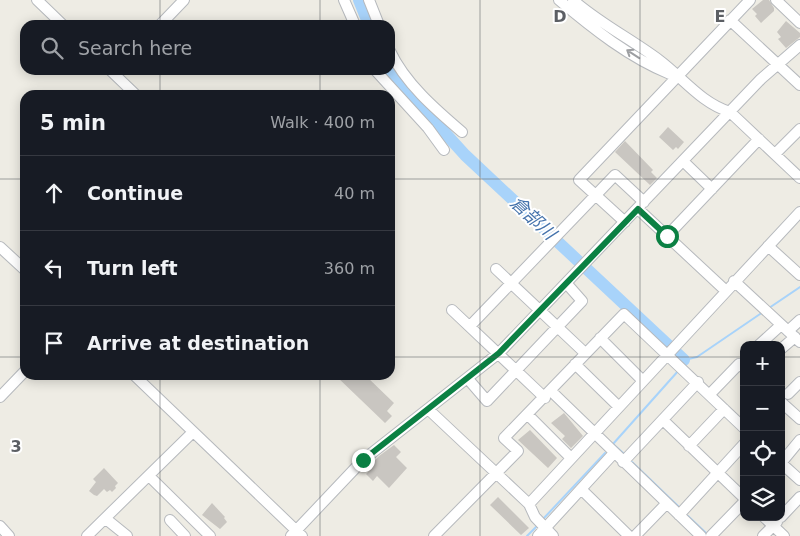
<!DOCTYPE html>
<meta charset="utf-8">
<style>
body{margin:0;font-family:"DejaVu Sans","Noto Sans JP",sans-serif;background:#242831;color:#f1f3f6}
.controls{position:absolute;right:15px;bottom:15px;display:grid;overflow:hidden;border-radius:10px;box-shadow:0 2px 12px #0003}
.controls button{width:45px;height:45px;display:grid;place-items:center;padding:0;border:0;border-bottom:1px solid #363941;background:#171b24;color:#f1f3f6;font:25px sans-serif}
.stop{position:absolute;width:15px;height:15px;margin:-11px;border:4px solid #0b8043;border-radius:50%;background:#fff}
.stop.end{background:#0b8043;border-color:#fff;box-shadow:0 1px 5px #0008}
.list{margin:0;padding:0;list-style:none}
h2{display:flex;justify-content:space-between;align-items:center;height:65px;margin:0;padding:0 20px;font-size:21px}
h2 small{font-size:16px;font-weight:400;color:#9ea1a6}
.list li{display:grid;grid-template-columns:32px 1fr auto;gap:15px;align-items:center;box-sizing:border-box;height:75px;padding:0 20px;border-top:1px solid #363941}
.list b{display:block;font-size:19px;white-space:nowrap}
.list em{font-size:16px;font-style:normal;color:#9ea1a6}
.icon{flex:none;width:28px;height:28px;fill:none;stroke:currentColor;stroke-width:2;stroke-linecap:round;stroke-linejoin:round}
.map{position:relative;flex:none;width:800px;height:536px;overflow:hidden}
.search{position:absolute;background:#171b24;box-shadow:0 2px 12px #0003;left:20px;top:20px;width:375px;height:55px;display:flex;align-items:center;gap:12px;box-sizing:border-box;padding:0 18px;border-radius:15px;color:#9ea1a6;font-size:19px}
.panel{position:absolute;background:#171b24;box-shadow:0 2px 12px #0003;left:20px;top:90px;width:375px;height:290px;border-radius:15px}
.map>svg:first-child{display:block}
</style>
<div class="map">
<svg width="800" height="536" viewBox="0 0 800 536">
<rect width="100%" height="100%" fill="#eeece4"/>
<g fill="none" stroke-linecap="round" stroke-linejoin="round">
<path stroke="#a8d3fa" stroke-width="2" d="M769 308 800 287
M682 364 684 360 697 357 763 312
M623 453 613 444 679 370
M632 462 679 507
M688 516 706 533
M544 518 605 453
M527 536 536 527"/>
<path stroke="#a8d3fa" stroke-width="12" d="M359 0 369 25
M388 70 465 155 684 360"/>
</g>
<path fill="#c9c6c1" d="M763 0H769L774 8V11L761 23 755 16 757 14 752 9Z
M786 21 800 33V37L786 48 778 39 781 37 777 32Z
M668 127 684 142 678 149 676 147 673 150 659 137Z
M625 141 653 170 651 172 657 178 650 185 615 152Z
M335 375H365L394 403 387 411 392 416 385 423Z
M564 413 583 436 571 448 562 439 565 436 551 423Z
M530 430 557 458 548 468 518 440Z
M394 445 401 452 396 457 407 468 389 488 377 476 373 481 366 474 369 471 367 469 379 456Z
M104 468 118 483 115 486 116 488 112 492 110 490 107 492 104 489 97 496 94 495 89 491 96 482 93 479Z
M498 497 529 528 521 535 490 505Z
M212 503 225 517 224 518 227 522 220 529 202 515Z"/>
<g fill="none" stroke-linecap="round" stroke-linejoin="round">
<g stroke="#b6b9bd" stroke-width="12">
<path id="minor" d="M37 0 63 25
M344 0 355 25
M369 0 379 25
M559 0C592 28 630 58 670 74
M573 0C599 23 631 39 659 60 683 78 701 103 730 112L800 178
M776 0 800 23
M730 20 800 85
M160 25 184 0
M390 51C405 83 435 109 462 132
M110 70 136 95
M375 70 428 128 444 150
M775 154 800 129
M683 161 712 189
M638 209 726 291
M625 222 579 180 750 0
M667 236 759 139
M768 246 800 275
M0 247 25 270
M496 269 585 353
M734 281 800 342
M452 310 545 398
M470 326 615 175 644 202
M788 331 800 320
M600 338 643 381
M759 345 781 325
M781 349 795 337
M575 364 619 407
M134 375 302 536
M468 379 487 401 582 301 567 284
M551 391 701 536
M710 394 739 364 744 368
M788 394 800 382
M0 397 25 371
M781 402 800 419
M429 410 529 504
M528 415 571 458
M663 420 744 498
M689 446 724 409
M623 462 698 382
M781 463 800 440
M781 463 800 480
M149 476 210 536
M581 489 629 536
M679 515 744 444
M764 517 784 536
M781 517 800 497
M106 519 127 536
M170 520 185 536
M0 526 9 536
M87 536 193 432
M291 536 363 460 499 353 761 79 800 45
M434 536 518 451 504 438 624 314 744 428
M538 536 614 453
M553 536 535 517 529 504 800 212
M635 536 667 503
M711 536 744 502
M763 536 777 522"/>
</g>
<use href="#minor" stroke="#fff" stroke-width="10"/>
</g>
<defs><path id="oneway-shaft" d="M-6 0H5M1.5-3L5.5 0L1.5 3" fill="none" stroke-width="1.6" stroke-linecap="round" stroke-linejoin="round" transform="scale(1.25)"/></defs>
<use stroke="#9d9fa2" href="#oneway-shaft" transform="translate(633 54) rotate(-147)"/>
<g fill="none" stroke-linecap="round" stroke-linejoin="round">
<path stroke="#0b8043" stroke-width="6" d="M363 460 499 353 638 209 667 236"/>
</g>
<path fill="none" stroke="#5c5f64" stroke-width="1" stroke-opacity="0.55" d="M160 0V25M320 0V25M480 0V536M640 0V536M160 70V95M320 70V95M0 179H25M390 179H800M0 357H25M390 357H744M781 357H800M160 375V536M320 375V536"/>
<g text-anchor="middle" stroke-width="4" stroke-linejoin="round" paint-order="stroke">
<g font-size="18" font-style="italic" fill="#4573ac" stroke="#fff">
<text transform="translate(533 218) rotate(43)" y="6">倉部川</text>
</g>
</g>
<g font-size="16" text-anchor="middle" font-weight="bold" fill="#5c5f64" stroke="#fff" stroke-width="4" stroke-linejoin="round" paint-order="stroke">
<text x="560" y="22">D</text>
<text x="720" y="22">E</text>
<text x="16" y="452">3</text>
</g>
</svg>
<div class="controls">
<button>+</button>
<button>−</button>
<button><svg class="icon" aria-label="locate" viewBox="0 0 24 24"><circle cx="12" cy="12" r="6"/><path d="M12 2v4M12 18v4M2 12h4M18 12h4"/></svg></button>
<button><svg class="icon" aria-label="layers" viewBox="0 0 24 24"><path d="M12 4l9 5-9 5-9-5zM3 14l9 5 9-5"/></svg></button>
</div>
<div class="stop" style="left:667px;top:236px"></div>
<div class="stop end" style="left:363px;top:460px"></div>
<div class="search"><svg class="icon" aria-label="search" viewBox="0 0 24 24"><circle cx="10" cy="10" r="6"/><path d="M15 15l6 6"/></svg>Search here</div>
<section class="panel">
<h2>5 min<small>Walk · 400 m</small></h2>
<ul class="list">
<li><svg class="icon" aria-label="ahead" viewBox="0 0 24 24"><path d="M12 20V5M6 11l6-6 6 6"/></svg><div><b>Continue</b></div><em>40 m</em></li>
<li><svg class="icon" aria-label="left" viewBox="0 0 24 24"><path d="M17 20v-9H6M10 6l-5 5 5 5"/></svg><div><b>Turn left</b></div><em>360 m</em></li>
<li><svg class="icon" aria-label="arrive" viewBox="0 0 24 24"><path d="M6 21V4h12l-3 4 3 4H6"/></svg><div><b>Arrive at destination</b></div></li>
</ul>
</section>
</div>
